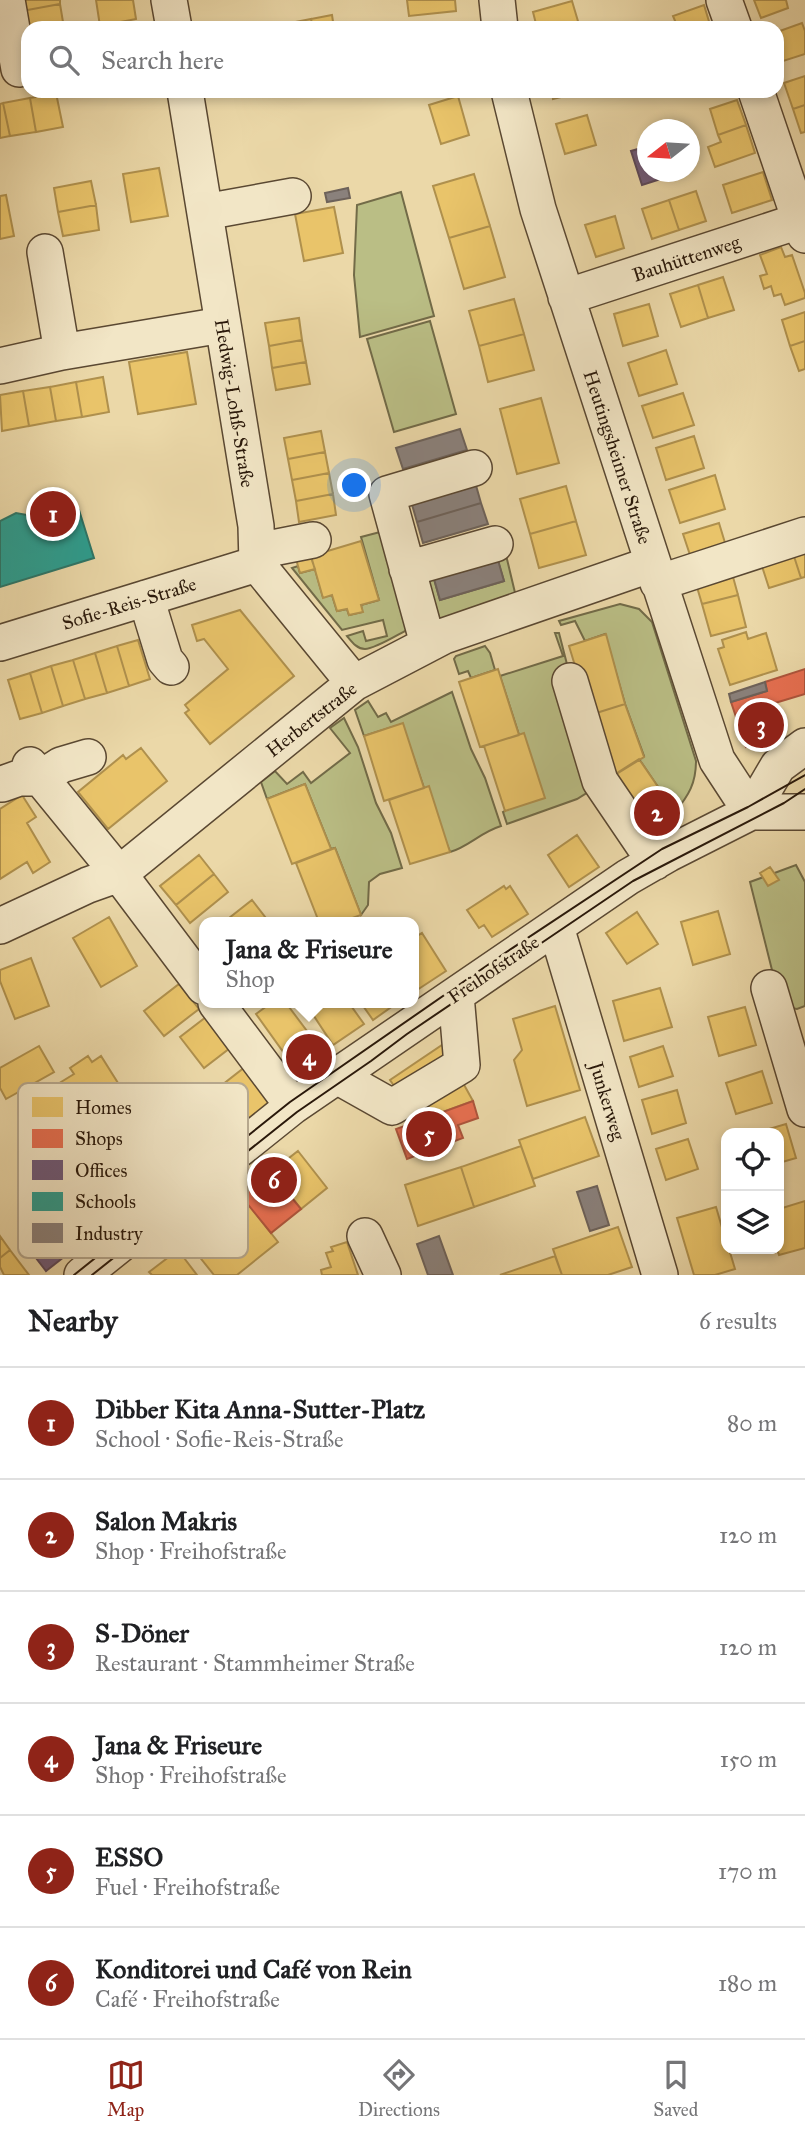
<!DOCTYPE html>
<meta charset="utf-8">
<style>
body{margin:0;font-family:"IM FELL Great Primer",serif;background:#f2f2f2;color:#202124}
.controls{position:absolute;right:21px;bottom:21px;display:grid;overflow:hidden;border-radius:14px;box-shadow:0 4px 10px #0003}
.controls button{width:63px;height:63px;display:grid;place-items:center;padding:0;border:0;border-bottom:2px solid #e0e0e0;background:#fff;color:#202124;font:35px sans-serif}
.compass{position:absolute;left:637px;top:119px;width:63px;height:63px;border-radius:50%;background:#fff;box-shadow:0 4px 10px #0003;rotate:253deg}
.you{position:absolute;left:355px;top:486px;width:24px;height:24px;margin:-18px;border:5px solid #fff;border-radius:50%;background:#1a73e8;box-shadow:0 0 0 10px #1a73e833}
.badge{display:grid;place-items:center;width:46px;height:46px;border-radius:50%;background:#8f2418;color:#fff;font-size:23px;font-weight:700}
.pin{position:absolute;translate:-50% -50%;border:4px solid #fff;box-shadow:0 2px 7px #0006}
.popup{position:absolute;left:199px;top:917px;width:220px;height:91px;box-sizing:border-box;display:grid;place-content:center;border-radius:14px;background:#fff;filter:drop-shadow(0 2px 5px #0005);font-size:23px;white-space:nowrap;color:#757577}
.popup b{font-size:26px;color:#202124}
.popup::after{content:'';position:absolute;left:50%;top:100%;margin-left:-14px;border:14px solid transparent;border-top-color:#fff}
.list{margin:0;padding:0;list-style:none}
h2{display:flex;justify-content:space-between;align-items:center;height:91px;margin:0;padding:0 28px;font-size:30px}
h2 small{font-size:23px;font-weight:400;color:#757577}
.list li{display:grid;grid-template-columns:46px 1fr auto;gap:21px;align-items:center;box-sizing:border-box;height:112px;padding:0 28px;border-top:2px solid #e0e0e0}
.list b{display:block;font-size:26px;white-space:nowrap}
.list p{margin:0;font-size:23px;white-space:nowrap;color:#757577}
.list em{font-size:23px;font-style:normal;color:#757577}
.icon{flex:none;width:38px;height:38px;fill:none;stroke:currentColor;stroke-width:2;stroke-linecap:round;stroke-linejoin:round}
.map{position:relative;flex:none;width:805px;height:1275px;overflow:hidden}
.search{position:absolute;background:#fff;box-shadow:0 4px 10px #0003;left:21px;right:21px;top:21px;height:77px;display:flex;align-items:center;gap:18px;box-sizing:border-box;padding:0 24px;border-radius:21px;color:#757577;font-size:26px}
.sheet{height:763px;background:#fff}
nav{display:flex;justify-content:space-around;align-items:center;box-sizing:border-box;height:98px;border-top:2px solid #e0e0e0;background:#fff;font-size:19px;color:#757577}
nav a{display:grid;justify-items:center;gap:4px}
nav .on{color:#8f2418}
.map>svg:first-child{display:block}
</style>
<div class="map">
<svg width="805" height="1275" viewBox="0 0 805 1275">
<rect width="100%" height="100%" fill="#ebd8a8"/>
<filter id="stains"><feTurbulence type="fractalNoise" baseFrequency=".00286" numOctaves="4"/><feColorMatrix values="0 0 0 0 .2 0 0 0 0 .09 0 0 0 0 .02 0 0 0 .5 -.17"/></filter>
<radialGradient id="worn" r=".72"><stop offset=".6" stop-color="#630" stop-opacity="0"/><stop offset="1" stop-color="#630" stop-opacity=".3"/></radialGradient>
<path fill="#babe85" stroke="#726b48" stroke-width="2" d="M401 192 434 316 360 337 354 275 357 205Z
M430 321 456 414 394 432 367 339Z
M384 531 411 628C400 633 376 649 365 649 357 649 352 642 347 636L363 631 366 641 387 636 383 620 342 630 292 568 298 566 300 573 315 569 323 597 332 595 337 611 347 609 349 615 362 612 361 605 379 600 361 537Z
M506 555 517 601 440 622 422 583 434 579 440 600 504 581 497 558Z
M620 604 639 609 652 622 696 761C696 783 689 795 675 812L639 759 644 756 625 704 605 634 585 641 575 621 561 625 559 621Z
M555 633H559L570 676 593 789 577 799 507 824 503 812 505 811 519 735 500 676 563 656Z
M485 646 490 653 495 670 471 678 468 671 459 674 454 659 456 656Z
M452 692 471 749 485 778 501 826C481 832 468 847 450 852L424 788 402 724 364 736 355 710 368 701 378 717 386 713 391 722Z
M344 718 358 747 376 803 391 833 402 868 380 874 369 882 368 905 361 915 335 848 331 849 305 784 267 799 261 782 275 771 287 784 303 772 311 783 350 753 330 728Z
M796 865 805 882V1006L797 1009 786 1007 778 994 750 882Z"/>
<path fill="#e9c46a" stroke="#af904d" stroke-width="2" d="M20 0H60V4L22 11Z
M96 0H133L136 19 100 26Z
M407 0H455L456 11 409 16Z
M754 0H786L788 8 761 18Z
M572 1 580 28H537L533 12Z
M60 4 64 28H28L22 11Z
M704 5 711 28H678L673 16Z
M332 15 334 28H313L311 19Z
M311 19 313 28H291L290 23Z
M473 23 474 28H450V25Z
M802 23 805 31V54L777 63V32Z
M805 76V105L793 109 784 83Z
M552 91H585L553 99Z
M56 93 63 127 36 132 30 98Z
M458 96 469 135 441 144 429 105Z
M30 98 36 132 10 136 3 103Z
M737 100 746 125 718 135 710 109Z
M3 103 10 136 0 138V104Z
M805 105V132L801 133 793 109Z
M587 115 596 145 565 154 556 124Z
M746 125 755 153 715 167 708 147 721 142 718 135Z
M159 168 168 216 131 222 123 174Z
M763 172 772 200 732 213 723 185Z
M474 174 490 226 449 238 433 186Z
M91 181 96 205 58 212 54 188Z
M696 191 706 221 679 230 669 200Z
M6 195 14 236 0 239V196Z
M669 200 679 230 652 239 642 209Z
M96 205 99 230 63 236 58 212Z
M334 207 343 253 304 261 295 214Z
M615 216 624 248 596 257 585 225Z
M490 226 505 277 464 289 449 238Z
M781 247 785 257 792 255 805 293V298L785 305 781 294 774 296 771 286 764 289 760 276 767 274 760 255Z
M723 277 734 310 708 318 698 285Z
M698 285 708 318 681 327 670 294Z
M514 299 524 334 479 346 469 311Z
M649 304 658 336 623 346 614 314Z
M805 312V341L790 346 782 320Z
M299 318 302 340 269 346 265 323Z
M524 334 534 370 488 382 479 346Z
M302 340 306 362 272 368 269 346Z
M805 341V369L799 371 790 346Z
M666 350 677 384 639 396 628 363Z
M187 352 196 404 138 414 129 362Z
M306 362 310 384 276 390 272 368Z
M103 377 109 412 82 417 76 382Z
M76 382 82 417 56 421 50 387Z
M50 387 56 421 29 426 23 391Z
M23 391 29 426 2 431 0 395Z
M683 393 694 425 653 438 642 406Z
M541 398 559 463 517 474 500 409Z
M321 431 325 452 288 459 284 438Z
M694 436 704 468 666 480 656 448Z
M325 452 329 473 292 480 288 459Z
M329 473 333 494 296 501 292 480Z
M715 475 725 509 680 523 669 490Z
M566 486 576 521 530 534 520 499Z
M333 494 336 515 299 522 296 501Z
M576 521 586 555 539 568 530 534Z
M719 523 729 556 694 567 683 534Z
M361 541 379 600 361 605 363 612 349 615 347 609 337 611 332 595 323 598 311 556Z
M805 543V577L801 578 791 547Z
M791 547 801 578 769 588 759 557Z
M310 555 315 569 300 573 296 559Z
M730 566 738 595 702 604 694 577Z
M738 595 746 627 711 636 702 604Z
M240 610 294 676 210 744 185 713 189 710 185 705 228 669 204 639 197 641 192 625Z
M746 632 748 639 766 633 777 670 730 685 718 649 724 647 722 640Z
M606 634 625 704 590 715 569 646Z
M138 640 150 679 129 686 117 646Z
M117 646 129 686 107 693 95 653Z
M95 653 107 693 85 699 73 660Z
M73 660 85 699 63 706 51 666Z
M51 666 63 706 42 713 30 673Z
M498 669 519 735 480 747 459 682Z
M30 673 42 713 20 719 8 680Z
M625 704 644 757 610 778 590 715Z
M403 723 424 788 384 801 364 736Z
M524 733 545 798 505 811 484 746Z
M141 748 167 781 108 829 78 792 123 755 126 759Z
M639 759 678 816 644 838 606 780Z
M305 784 331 849 292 864 267 799Z
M429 786 450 852 410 864 389 800Z
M22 795 36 817 27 823 50 862 33 873 27 862 0 879V809Z
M577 835 599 867 569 887 548 855Z
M335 848 361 915 341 922H319L296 863Z
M199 855 214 874 176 905 160 886Z
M770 867 779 880 768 886 760 873Z
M214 874 228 892 190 923 176 905Z
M504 886 506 889 510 886 528 914 492 937 484 925 479 928 467 910Z
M252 900 269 922H224Z
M718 911 730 954 693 965 681 922Z
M637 912 658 944 627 964 606 933Z
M109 917 137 966 101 987 73 938Z
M422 933 446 971 414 992V938Z
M31 958 49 1006 15 1019 0 981V970Z
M179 984 199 1009 164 1036 144 1011Z
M660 988 672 1027 624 1041 613 1001Z
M271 1003H286L310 1035 284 1053 256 1014Z
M308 1003H349L364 1024 333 1045 306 1004Z
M361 1003H397L373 1020Z
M555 1006 580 1090 527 1106 514 1060 522 1050 513 1019Z
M745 1007 756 1045 719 1056 708 1017Z
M206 1017 230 1048 204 1068 180 1037Z
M442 1045 473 1101 418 1121 390 1080Z
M39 1046 54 1072 6 1099 0 1088V1068Z
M663 1046 673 1076 639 1087 630 1057Z
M88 1056 92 1062 101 1056 118 1083 65 1117 48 1090 74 1074 70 1068Z
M245 1067 270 1101 248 1119 222 1085Z
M762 1071 772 1103 736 1114 726 1083Z
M126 1086 169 1144 159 1151 177 1174 147 1196 129 1171 141 1162 99 1105Z
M677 1090 686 1123 652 1134 642 1100Z
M227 1091 248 1119 223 1137 203 1110Z
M585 1117 599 1156 533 1179 519 1140Z
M786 1124 796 1158 779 1163V1133H755Z
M82 1138 108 1172 88 1186 63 1152Z
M688 1139 698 1169 666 1180 656 1149Z
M521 1146 535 1186 474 1207 461 1167Z
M298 1151 327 1188 301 1209 271 1172Z
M461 1167 474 1207 418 1226 405 1185Z
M112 1176 137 1209 111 1227 87 1194Z
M87 1194 111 1227 86 1245 62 1212Z
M245 1200 278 1242 237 1275H214L190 1245Z
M805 1201V1248L779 1255 777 1249H779V1209Z
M716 1207 726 1241V1249H729L735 1269 715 1275H694L677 1218Z
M618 1227 632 1267 608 1275H562L553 1249Z
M0 1236 10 1250 0 1258Z
M347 1242 358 1275H322L321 1270 331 1267 326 1253 333 1251 331 1247Z
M10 1250 29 1275H4L0 1267V1258Z
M178 1250 197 1275H152L149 1272Z
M555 1256 562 1275H500Z"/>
<path fill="#e76f51" stroke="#ae553c" stroke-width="2" d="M805 669V694L775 703 785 735 746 747 731 702 767 691 765 682Z
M312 1033 325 1052 297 1072 284 1053Z
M473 1101 478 1118 458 1125 463 1138 407 1159 396 1129Z
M192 1119 213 1146 189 1164 169 1137Z
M271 1172 301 1209 271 1233 241 1196Z"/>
<path fill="#6d597a" stroke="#594658" stroke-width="2" d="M648 146V172H672L673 175 642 185 631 151Z
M46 1214 74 1249 46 1271 19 1236Z"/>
<path fill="#2a9d8f" stroke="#2a7567" stroke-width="2" d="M79 510 94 558 0 587V521L16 513 49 519Z"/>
<path fill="#8a817c" stroke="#6d625a" stroke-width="2" d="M348 188 350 198 327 202 325 193Z
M460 429 467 450 403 469 396 448Z
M475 482 481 503 417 522 411 501Z
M481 503 488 524 423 543 417 522Z
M498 560 504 581 440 600 434 579Z
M765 682 767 691 731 702 729 694Z
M597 1186 609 1225 590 1231 577 1192Z
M439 1236 453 1275H428L417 1244Z"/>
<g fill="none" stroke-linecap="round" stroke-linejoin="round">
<g stroke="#5a4832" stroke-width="38">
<path id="minor" d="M7 0 19 69
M169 0 174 28
M497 0 500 28
M724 0 734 28
M185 91 256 526 257 564 354 683
M509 91 538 209 717 760 751 812
M756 91 805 235
M205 212 293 196
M45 252 62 352
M566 297 805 219
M0 366 62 352 222 325
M257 551 313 540
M407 569 495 544
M658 583 805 535
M146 598 165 660 171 667
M0 643 257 564
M428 644 387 494 474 468
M570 681 600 781 655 862
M30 765 119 874 204 987
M2 784 19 778H41L61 765 88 757
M751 812 778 766 805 746
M0 926 88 885 119 874 354 683 444 636 652 564
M556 927 660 1275
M769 988 805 1109
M216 1003 293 1106
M336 1078 344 1080 392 1107 462 1065 456 995
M365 1236 383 1275
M82 1275 293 1106 628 877 668 854 751 812H805"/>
</g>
<use href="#minor" stroke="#f2e6c6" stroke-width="35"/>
<path stroke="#29180a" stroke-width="2" d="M74 1275 290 1102 505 953 662 849 748 807 805 775
M92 1275 297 1112 371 1061 407 1034 633 881 784 803 805 789"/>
</g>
<g text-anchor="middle" stroke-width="7" stroke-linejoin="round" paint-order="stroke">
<g font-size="19" fill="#29180a" stroke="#f2e6c6">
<text transform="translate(686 258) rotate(-18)" y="7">Bauhüttenweg</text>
<text transform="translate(235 403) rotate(81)" y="7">Hedwig-Lohß-Straße</text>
<text transform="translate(618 457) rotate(72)" y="7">Heutingsheimer Straße</text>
<text transform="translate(129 603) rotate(-17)" y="7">Sofie-Reis-Straße</text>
<text transform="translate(311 719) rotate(-38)" y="7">Herbertstraße</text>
<text transform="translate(493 969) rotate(-34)" y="7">Freihofstraße</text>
<text transform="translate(608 1101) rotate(73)" y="7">Junkerweg</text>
</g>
</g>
<rect x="18" y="1083" width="230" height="175" rx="10" fill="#f2e6c6" stroke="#b6a88e" stroke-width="2"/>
<rect x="32" y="1097" width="31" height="20" fill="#e9c46a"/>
<rect x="32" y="1129" width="31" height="19" fill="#e76f51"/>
<rect x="32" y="1160" width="31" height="20" fill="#6d597a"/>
<rect x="32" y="1192" width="31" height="19" fill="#2a9d8f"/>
<rect x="32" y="1223" width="31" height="20" fill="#8a817c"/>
<g font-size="19" fill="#29180a">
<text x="75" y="1114">Homes</text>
<text x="75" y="1145">Shops</text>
<text x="75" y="1177">Offices</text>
<text x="75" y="1208">Schools</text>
<text x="75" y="1240">Industry</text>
</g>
<rect width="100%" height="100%" filter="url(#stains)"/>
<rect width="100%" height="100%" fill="url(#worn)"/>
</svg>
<div class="controls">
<button><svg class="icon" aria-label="locate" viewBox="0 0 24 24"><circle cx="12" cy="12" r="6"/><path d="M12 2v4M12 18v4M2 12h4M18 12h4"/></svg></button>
<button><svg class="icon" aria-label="layers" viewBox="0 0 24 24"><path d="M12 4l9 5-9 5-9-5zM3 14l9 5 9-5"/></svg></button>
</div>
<svg class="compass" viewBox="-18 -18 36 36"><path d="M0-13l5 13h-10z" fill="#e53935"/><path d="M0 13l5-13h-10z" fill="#757577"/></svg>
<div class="you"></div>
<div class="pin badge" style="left:53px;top:514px">1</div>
<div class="pin badge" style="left:657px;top:813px">2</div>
<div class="pin badge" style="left:761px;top:725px">3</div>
<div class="pin badge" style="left:309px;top:1057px">4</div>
<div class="popup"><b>Jana &amp; Friseure</b>Shop</div>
<div class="pin badge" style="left:429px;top:1134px">5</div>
<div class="pin badge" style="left:274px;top:1180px">6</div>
<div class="search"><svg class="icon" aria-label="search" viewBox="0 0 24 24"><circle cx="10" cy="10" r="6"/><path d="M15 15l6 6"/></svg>Search here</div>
</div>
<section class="sheet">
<h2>Nearby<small>6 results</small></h2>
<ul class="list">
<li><span class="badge">1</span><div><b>Dibber Kita Anna-Sutter-Platz</b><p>School · Sofie-Reis-Straße</p></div><em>80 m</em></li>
<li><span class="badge">2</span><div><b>Salon Makris</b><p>Shop · Freihofstraße</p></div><em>120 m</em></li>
<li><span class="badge">3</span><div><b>S-Döner</b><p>Restaurant · Stammheimer Straße</p></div><em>120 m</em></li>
<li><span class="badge">4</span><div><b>Jana &amp; Friseure</b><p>Shop · Freihofstraße</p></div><em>150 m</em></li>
<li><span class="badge">5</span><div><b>ESSO</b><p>Fuel · Freihofstraße</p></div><em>170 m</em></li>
<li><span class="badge">6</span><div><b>Konditorei und Café von Rein</b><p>Café · Freihofstraße</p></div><em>180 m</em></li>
</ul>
</section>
<nav>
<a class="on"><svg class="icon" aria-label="map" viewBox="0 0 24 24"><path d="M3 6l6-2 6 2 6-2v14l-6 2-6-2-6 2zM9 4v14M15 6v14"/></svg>Map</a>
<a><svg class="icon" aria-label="directions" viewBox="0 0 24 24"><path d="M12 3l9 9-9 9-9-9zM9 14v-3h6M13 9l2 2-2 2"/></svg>Directions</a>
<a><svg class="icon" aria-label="saved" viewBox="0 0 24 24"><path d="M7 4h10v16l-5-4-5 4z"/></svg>Saved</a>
</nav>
